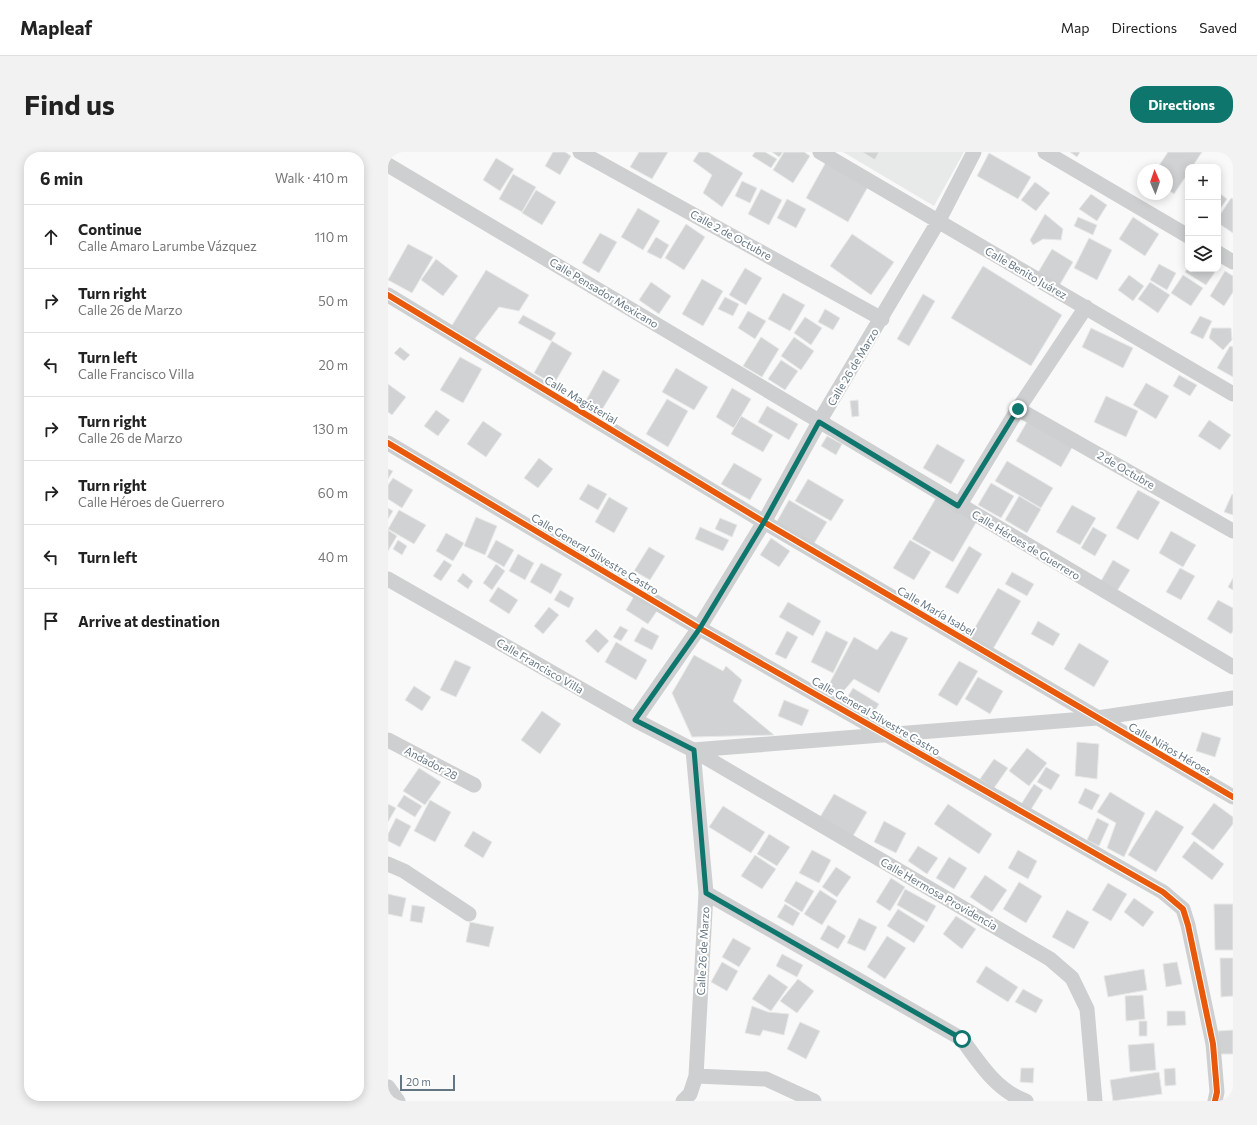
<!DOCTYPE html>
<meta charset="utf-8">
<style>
body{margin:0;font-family:Commissioner,sans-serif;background:#f2f2f2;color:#222}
.controls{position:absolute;right:12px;top:12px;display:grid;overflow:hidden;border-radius:8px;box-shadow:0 2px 10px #0003}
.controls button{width:36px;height:36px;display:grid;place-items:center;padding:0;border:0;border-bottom:1px solid #e0e0e0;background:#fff;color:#222;font:20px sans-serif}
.compass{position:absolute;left:749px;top:12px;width:36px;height:36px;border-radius:50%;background:#fff;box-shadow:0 2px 10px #0003;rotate:358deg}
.scale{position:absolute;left:12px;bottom:10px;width:55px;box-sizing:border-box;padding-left:4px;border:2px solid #657683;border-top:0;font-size:11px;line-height:14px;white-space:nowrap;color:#657683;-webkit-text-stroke:3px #fff;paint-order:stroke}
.stop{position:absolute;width:12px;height:12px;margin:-9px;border:3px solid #0f766e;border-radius:50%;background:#fff}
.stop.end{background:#0f766e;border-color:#fff;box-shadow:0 1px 4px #0008}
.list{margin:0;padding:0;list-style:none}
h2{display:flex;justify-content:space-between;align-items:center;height:52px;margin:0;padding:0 16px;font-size:17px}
h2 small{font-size:13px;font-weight:400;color:#767676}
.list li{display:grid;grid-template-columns:26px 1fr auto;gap:12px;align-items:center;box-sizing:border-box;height:64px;padding:0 16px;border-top:1px solid #e0e0e0}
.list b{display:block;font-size:15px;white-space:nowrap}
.list p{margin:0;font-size:13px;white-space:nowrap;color:#767676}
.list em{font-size:13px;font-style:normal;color:#767676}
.icon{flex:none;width:22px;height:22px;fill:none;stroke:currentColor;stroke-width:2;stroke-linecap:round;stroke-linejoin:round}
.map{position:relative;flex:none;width:845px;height:949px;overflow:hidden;border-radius:16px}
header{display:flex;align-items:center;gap:24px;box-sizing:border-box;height:56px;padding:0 20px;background:#fff;border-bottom:1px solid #e0e0e0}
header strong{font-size:19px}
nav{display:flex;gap:22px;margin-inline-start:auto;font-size:14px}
.intro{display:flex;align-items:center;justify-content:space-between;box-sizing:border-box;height:96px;padding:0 24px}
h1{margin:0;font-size:28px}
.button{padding:10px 18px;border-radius:16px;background:#0f766e;color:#fff;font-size:14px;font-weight:700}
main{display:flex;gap:24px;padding:0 24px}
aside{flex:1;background:#fff;border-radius:16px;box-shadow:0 2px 10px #0003}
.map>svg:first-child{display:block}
</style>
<header>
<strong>Mapleaf</strong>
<nav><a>Map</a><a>Directions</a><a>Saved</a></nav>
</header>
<div class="intro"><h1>Find us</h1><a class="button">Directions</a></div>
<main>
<aside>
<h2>6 min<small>Walk · 410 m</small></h2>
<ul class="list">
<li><svg class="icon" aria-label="ahead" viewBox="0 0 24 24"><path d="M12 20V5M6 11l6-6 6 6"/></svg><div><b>Continue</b><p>Calle Amaro Larumbe Vázquez</p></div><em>110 m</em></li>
<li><svg class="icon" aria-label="right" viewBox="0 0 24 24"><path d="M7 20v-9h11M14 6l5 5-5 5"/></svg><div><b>Turn right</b><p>Calle 26 de Marzo</p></div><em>50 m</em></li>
<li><svg class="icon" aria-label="left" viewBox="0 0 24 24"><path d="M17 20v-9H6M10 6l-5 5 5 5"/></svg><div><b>Turn left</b><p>Calle Francisco Villa</p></div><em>20 m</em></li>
<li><svg class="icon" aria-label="right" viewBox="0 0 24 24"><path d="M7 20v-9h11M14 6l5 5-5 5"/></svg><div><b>Turn right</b><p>Calle 26 de Marzo</p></div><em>130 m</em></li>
<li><svg class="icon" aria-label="right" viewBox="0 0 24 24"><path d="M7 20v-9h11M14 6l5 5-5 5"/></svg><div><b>Turn right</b><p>Calle Héroes de Guerrero</p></div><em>60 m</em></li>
<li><svg class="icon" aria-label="left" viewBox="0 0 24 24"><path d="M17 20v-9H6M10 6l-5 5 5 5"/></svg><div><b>Turn left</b></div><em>40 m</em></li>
<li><svg class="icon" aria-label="arrive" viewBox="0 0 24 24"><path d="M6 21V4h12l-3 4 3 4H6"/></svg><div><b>Arrive at destination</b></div></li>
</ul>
</aside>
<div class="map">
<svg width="845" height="949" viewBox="0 0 845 949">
<rect width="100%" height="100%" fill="#f9f9f9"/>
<path fill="#e8e9e9" d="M455 0H576L546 54Z"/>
<path fill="#d0d2d3" stroke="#e8e8e8" d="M165 0H177L183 4 172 23 157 14Z
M251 0H280L264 27 242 15Z
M311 0H320L355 21 334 55 315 41 324 23 305 9Z
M367 0H377L389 7 383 16 364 4Z
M384 0H395L391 5Z
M396 0H416L422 4 405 31 385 18Z
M474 0H491L487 8Z
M682 0H692L689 5Z
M780 0H814L804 15H800V21L786 42 779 37V18H768Z
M601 1 643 25 630 47 589 24Z
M108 6 126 17 112 39 95 28Z
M438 10 481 33 460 70 418 46Z
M125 22 148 35 134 60 111 47Z
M354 29 369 36 362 51 347 44Z
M647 30 662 41 648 59 633 48Z
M373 37 394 48 381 73 360 62Z
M148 38 168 50 154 73 134 61Z
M830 40 839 47 830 60Z
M703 42 719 53 709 69 691 57Z
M843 46 845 47V81L830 71V66Z
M399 47 418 57 408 76 389 66Z
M250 56 272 69 255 98 233 85Z
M657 62 675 77 673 88 655 87 645 93 642 88Z
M690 65 709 73 705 83 686 74Z
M745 65 771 82 757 104 731 87Z
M298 72 317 85 296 118 277 106Z
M212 81 229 90 211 121 194 111Z
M464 82 506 110 483 143 442 114Z
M268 85 281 93 273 107 259 100Z
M701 86 724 98 709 128 686 116Z
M20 92 45 105 24 141 0 128Z
M664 97 685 110 671 134 649 122Z
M48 107 70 124 55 144 33 128Z
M771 112 788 121 779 138 762 128Z
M595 114 674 163 643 214 563 166Z
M357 116 374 126 358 153 341 143Z
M800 116V117H829L818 133 797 120Z
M98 118 141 143 131 159 111 155 86 188 63 175Z
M837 119 845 124V140L836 154 822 144Z
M741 123 756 134 745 149 730 138Z
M795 123 815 136 803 154 783 141Z
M314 127 335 139 315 174 294 162Z
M263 130 283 144 271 162 251 148Z
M762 130 782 143 770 161 750 147Z
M395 141 417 153 402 179 380 167Z
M535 142 547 149 521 194 509 187Z
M337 145 351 152 345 164 330 157Z
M437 157 452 166 445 178 430 170Z
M360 159 378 169 367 187 350 176Z
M135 163 168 181 163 189 130 171Z
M812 164 824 169 815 187 802 181Z
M417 165 434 176 423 193 406 181Z
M703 176 745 196 735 216 694 195Z
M824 176H843L844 188 835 198 821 186Z
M373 185 391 197 374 225 355 214Z
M406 185 426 199 413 218 393 204Z
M164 189 184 201 166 232 146 221Z
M842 194 845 195V225L829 216Z
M12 195 22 203 16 209 6 201Z
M72 205 94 217 75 251 52 238Z
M393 208 410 219 397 238 380 227Z
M288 216 320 235 306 258 274 240Z
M215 218 232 228 212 261 196 252Z
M791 223 809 233 802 244 785 234Z
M758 231 781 244 768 267 745 253Z
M0 232 18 245 4 263 0 260Z
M344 236 363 247 346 276 328 265Z
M718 244 750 259 738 285 706 270Z
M279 247 300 259 280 295 258 282Z
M470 248 471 264 464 265 462 249Z
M379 254 410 272 401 288 370 270Z
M48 258 62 268 50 284 36 274Z
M353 264 385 283 375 300 343 282Z
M640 268 685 294 673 315 628 289Z
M821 268 843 283 832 298 810 284Z
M95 269 114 282 98 305 79 292Z
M439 284 454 292 448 303 433 294Z
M549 292 577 308 563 332 535 316Z
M151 306 165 317 150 336 136 326Z
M619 309 665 336 653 356 607 329Z
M346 311 374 327 362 348 333 332Z
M0 317 5 319 0 327Z
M5 326 25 338 14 356 0 347V333Z
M420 327 456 348 443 369 407 349Z
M603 331 626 344 613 366 590 353Z
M200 332 219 342 210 358 191 347Z
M750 338 772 350 750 388 728 376Z
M844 342 845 343V363L836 360Z
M631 344 653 357 639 381 617 368Z
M221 345 240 356 226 381 207 370Z
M548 346 589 369 565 410 524 387Z
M401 348 439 370 425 393 388 371Z
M684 353 708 366 692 393 668 380Z
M0 356 5 359 0 367Z
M11 358 38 373 26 392 0 377Z
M88 365 109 374 97 403 76 394Z
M332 366 349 373 344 385 327 377Z
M312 375 341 388 335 399 307 387Z
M705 375 719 383 707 404 693 396Z
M0 378 9 384 0 399Z
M783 379 808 393 795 415 771 401Z
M58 381 76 391 65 409 48 399Z
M383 386 402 399 391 415 372 403Z
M10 388 19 394 14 403 5 397Z
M108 388 126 398 116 415 99 405Z
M522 388 543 400 526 428 505 416Z
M581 394 594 402 570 442 557 435Z
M261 395 277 404 262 428 246 419Z
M130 402 146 411 137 428 121 419Z
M56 408 64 413 53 429 45 424Z
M725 408 742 418 729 439 713 429Z
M153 411 174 422 163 442 142 430Z
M108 412 117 419 104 438 95 431Z
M792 416 807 424 793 448 778 440Z
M624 420 646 432 639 444 617 432Z
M75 421 85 429 80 437 69 429Z
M845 426V438L840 435Z
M110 435 130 448 121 462 101 449Z
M610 436 633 449 602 502 579 489Z
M172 438 186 446 181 456 166 448Z
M248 441 271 456 260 472 238 458Z
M830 448 845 456V479L843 482 819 467Z
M400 450 433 469 425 484 391 465Z
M161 455 171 463 155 482 146 474Z
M650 469 672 482 665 494 643 482Z
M232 474 240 478 233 489 225 485Z
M254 475 271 484 264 498 246 489Z
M208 477 221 489 210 501 197 489Z
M399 479 410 485 398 507 387 502Z
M438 479 460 490 445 521 423 510Z
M503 479 520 486 491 541 466 527 452 543 439 536 466 485 489 498Z
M228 490 259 508 248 528 217 510Z
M691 491 721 509 706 535 676 517Z
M306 503 335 519 338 514 354 528 345 549 386 583 304 585 284 541Z
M67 508 83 515 68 545 52 538Z
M571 509 590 519 569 554 550 543Z
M590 525 615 539 602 562 577 547Z
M26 534 43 545 34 559 17 548Z
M465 536 491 552 482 567 456 551Z
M396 548 421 558 414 574 390 564Z
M154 559 173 572 152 602 133 588Z
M814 580 833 586 827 605 808 599Z
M689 590 711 592 709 627 687 624Z
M639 596 659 611 641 634 621 619Z
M606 607 620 616 606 636 592 627Z
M658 615 672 623 663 638 649 630Z
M31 616 53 630 37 653 15 639Z
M646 632 655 638 642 659 632 654Z
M697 636 712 643 704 658 690 651Z
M722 640 757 661 736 705 719 696 728 671 709 660Z
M446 642 479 660 465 684 432 665Z
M16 643 34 654 27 665 9 654Z
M42 648 63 660 47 690 26 679Z
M826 651 845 665V672L825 698 803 682Z
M0 652 8 656 0 670Z
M560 652 604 682 591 702 546 672Z
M335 654 377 680 363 701 321 675Z
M768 658 796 675 768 720 740 703Z
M8 666 23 674 12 695 0 689V682Z
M709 666 721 672 711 694 699 688Z
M496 669 518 681 508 701 486 690Z
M85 679 104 690 95 706 76 694Z
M381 682 402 695 389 714 369 702Z
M806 689 836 712 824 728 794 705Z
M530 694 550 706 539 722 520 709Z
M424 698 443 708 431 731 411 721Z
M630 698 649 709 640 727 620 716Z
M367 703 388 717 374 737 353 724Z
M561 705 579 716 566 737 548 726Z
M448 715 463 725 449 745 434 735Z
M597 723 619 738 604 760 582 745Z
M503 726 517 735 502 759 488 750Z
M408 729 426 739 414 760 396 749Z
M631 730 654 744 638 771 615 757Z
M720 731 739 742 723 769 704 758Z
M517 737 548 754 539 770 509 753Z
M432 738 449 749 434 773 416 762Z
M0 742 18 746 14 765 0 762Z
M746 746 766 760 755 775 736 760Z
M397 752 412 761 405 774 389 765Z
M826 752H845V798H827Z
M24 753 37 755 34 771 22 769Z
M510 757 537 774 526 791 499 774Z
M679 758 701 770 686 797 664 785Z
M568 764 588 777 574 797 555 782Z
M471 766 489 775 477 799 459 791Z
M82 770 106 775 101 795 78 790Z
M440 773 458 784 450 797 432 787Z
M499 784 518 796 497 827 479 815Z
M345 786 363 796 351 815 334 805Z
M394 802 415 813 409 825 388 814Z
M832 806H845V844L833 845Z
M334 810 350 819 339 839 323 830Z
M789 810 794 832 778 835 775 812Z
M598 814 630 835 620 850 588 830Z
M756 817 759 838 720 845 716 824Z
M381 822 400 835 383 859 364 847Z
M410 827 426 839 409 861 392 849Z
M635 837 655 848 648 861 627 850Z
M755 843 757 867 738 869 737 844Z
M364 854 380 860 401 862 396 883 375 878 372 884 357 881Z
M779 859H797L798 873 779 874Z
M751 869H759V884H751Z
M412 870 432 879 418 907 399 897Z
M845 878V902H832L830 879Z
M766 891 768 918 742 920 740 893Z
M633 916H646L645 931 632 930Z
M787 916 788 933 777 934 776 917Z
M771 920 774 942 725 949 722 928Z"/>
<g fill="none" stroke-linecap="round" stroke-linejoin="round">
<path stroke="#cecfd0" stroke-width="15" d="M192 0 494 167
M432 0 845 242
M657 0 800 84
M0 13 845 515
M830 101 845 110
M0 143 376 370 845 645
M630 257 845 379
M0 291 311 476 775 740 795 757 800 773 825 892 829 940 827 949
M571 354 630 257 698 155
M0 427 247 568 305 598 662 807 684 826 699 857 707 949
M247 568 311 476 376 370 431 270 550 70 586 0
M0 588 86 633
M305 598 709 566 845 546
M0 712 16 719 81 762
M318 741 574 887C591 911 609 939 638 949
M308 924 378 927 426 949
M0 935 10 949
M295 949 302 942 308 924 318 741 305 598"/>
<g stroke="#fff" stroke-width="8">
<path id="cycleway" d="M0 143 376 370 845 645
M0 291 311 476 775 740 795 757 800 773 825 892 829 940 827 949"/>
</g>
<use href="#cycleway" stroke="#e8590c" stroke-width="6"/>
</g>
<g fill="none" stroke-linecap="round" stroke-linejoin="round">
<path stroke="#0f766e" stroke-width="5" d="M574 887 318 741 306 598 247 568 312 476 376 370 431 270 570 354 630 257"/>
</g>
<g text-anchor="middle" stroke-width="4" stroke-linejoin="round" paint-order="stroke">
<g font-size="11" fill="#657683" stroke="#fff">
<text transform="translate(343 83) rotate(29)" y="4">Calle 2 de Octubre</text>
<text transform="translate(638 121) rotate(30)" y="4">Calle Benito Juárez</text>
<text transform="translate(216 141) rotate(31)" y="4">Calle Pensador Mexicano</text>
<text transform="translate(465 215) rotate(-59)" y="4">Calle 26 de Marzo</text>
<text transform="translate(193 248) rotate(31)" y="4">Calle Magisterial</text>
<text transform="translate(738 318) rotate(30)" y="4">2 de Octubre</text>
<text transform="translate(638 393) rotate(31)" y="4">Calle Héroes de Guerrero</text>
<text transform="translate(207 402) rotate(31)" y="4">Calle General Silvestre Castro</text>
<text transform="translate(548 459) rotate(30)" y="4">Calle María Isabel</text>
<text transform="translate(152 514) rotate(30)" y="4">Calle Francisco Villa</text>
<text transform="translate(488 564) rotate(30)" y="4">Calle General Silvestre Castro</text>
<text transform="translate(782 597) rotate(30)" y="4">Calle Niños Héroes</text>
<text transform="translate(43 611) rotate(28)" y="4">Andador 28</text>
<text transform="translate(551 742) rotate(30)" y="4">Calle Hermosa Providencia</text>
<text transform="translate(315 799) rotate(-87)" y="4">Calle 26 de Marzo</text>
</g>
</g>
</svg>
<div class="controls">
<button>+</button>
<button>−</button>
<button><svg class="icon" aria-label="layers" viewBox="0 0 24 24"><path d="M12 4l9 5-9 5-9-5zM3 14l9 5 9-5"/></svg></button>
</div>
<svg class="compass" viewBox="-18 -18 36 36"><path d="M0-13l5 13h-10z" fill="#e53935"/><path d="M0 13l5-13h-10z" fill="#767676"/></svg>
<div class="scale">20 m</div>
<div class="stop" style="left:574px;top:887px"></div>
<div class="stop end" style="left:630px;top:257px"></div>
</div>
</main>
